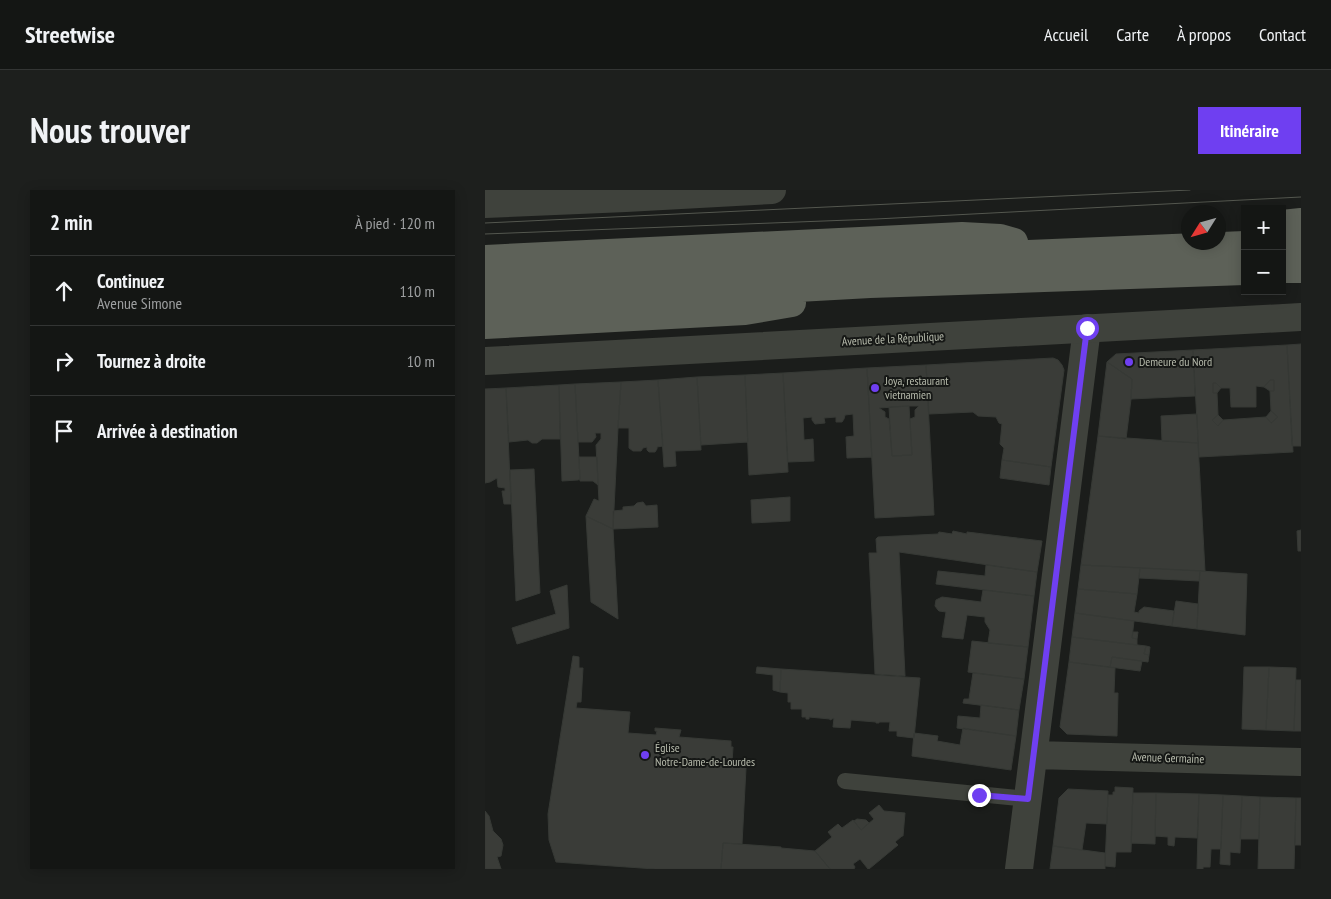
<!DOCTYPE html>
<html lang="fr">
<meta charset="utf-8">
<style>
body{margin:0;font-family:"PT Sans Narrow",sans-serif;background:#1d1f1d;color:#f1f3f6}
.controls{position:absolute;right:15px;top:15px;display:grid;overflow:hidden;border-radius:0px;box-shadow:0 2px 12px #0003}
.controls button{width:45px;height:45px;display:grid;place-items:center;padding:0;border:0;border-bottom:1px solid #333534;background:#141614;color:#f1f3f6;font:25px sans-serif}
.compass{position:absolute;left:696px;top:15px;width:45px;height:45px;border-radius:50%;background:#141614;box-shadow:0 2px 12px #0003;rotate:233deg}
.stop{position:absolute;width:15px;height:15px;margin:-11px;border:4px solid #6f3ff1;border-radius:50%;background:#fff}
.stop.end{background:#6f3ff1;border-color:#fff;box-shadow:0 1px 5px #0008}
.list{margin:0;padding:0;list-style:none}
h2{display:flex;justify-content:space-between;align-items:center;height:65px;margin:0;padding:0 20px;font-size:21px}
h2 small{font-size:16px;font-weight:400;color:#9d9fa0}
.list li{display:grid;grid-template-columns:32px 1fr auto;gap:15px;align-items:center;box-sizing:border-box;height:70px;padding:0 20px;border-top:1px solid #333534}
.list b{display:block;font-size:19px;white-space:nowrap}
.list p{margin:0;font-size:16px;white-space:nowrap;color:#9d9fa0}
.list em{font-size:16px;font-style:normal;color:#9d9fa0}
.icon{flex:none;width:28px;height:28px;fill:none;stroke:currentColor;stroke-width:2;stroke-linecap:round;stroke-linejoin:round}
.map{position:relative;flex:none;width:816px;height:679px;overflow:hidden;border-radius:0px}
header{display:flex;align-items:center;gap:30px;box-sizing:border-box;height:70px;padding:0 25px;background:#141614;border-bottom:1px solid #333534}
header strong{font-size:24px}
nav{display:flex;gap:28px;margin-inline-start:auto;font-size:18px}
.intro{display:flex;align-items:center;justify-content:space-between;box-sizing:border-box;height:120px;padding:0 30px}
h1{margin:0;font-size:35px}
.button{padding:12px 22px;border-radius:0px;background:#6f3ff1;color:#fff;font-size:18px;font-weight:700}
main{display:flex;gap:30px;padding:0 30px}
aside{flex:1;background:#141614;border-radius:0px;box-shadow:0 2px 12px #0003}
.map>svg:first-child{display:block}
</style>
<header>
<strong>Streetwise</strong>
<nav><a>Accueil</a><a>Carte</a><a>À propos</a><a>Contact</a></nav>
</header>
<div class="intro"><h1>Nous trouver</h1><a class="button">Itinéraire</a></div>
<main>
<aside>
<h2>2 min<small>À pied · 120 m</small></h2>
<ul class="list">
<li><svg class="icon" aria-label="ahead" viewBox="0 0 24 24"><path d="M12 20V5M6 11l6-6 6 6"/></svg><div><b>Continuez</b><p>Avenue Simone</p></div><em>110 m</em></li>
<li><svg class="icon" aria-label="right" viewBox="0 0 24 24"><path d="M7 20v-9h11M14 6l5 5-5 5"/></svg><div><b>Tournez à droite</b></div><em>10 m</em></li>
<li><svg class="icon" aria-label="arrive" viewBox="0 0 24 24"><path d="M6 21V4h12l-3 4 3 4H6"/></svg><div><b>Arrivée à destination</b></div></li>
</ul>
</aside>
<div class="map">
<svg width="816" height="679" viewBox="0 0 816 679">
<rect width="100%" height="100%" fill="#1b1d1b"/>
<path fill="#3a3c38" stroke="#363935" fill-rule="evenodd" d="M816 154V256H807L802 155Z
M802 155 808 262 714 267 708 160ZM785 190H789V201H785L786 221 793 227 786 233 781 227 738 230 733 236 727 230 733 225 732 203H728V193H731L736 198H745L746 217H771V196L779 197Z
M708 160 710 206 646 209 647 189 622 172 631 164Z
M568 168 573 170 577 175 579 180 566 277 517 270 519 258 515 254 517 234 514 233 511 227 493 226 488 222 444 224 441 175Z
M622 172 647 189 646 209 641 249 613 246Z
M441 175 449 325 390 328 382 178ZM424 216H434L430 220V227L425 229 427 265 407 266 404 229 400 227V222L394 218Z
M382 178 387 267 362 268 361 247 369 246 368 224 360 225 359 229 357 232H351V227L339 228 340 233 330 234 327 230V227L318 228 319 250 328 249 329 271 303 272 298 183Z
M298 183 303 282 264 285 260 185Z
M260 185 263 252 216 255 212 187Z
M212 187 216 260 190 261 191 276 179 277 173 190Z
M173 190 178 256 172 257V259L170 262H164L162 260V257L158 258 156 261H148L144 258V238H133L136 192Z
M785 190H789V201H785L779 197Z
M136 192 133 238 128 339 101 326 109 309 114 311 111 255 116 249V243H110L111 247 107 252H93L90 194Z
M728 193H731L736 198 732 203H728Z
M90 194 95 289 93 290 77 291 74 195Z
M74 195 75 249H57L52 253H47L43 250 24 252 21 198Z
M21 198 26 314H19L17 301H20V298L13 297 12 288 5 292 0 293V199Z
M424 216 427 265 407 266 404 217Z
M786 221 793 227 786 233 781 227Z
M712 224 713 253 677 251 676 226Z
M733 225 738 230 733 236 727 230Z
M613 246 713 253 720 381 596 375Z
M94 267H112L113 295 108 291H95Z
M517 270 566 277 564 295 515 288Z
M49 279 55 403 31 411 25 280Z
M305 307V331L267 333 266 310Z
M158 312 161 316 172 315 173 337 128 339V321L138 320V317L149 316 152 313Z
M101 326 128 339 133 429 106 412Z
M816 340V361H813L812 341Z
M468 341 482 344V342L557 351 552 382 414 362 420 486 390 484 384 363H392L391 349 393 347 453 344 454 342 467 344Z
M501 375 552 382 549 406 451 394 453 381 500 386Z
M596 375 655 378 652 404 593 399Z
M655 378 715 381 714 391 654 388Z
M715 381 762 384 760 445 712 439Z
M82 395 84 438 32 454 27 438 71 424 65 401Z
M593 399 652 404 649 422 654 423V421L659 417 689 421 687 436 590 423Z
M498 400 549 406 543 457 503 453 505 440 500 432V427L482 425 478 449 457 447 461 422 454 421 453 420 450 416 451 410 457 407 496 412Z
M691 411 713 414 712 439 687 436Z
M590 423 649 431 647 448 652 449V455L587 447Z
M648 442H653L652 449 647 448Z
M587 447 661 456 659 464 664 465 663 472 627 467 625 477 584 472Z
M487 451 543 457 539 489 483 482Z
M661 456 665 457 664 465 659 464Z
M88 466 94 467V478H98L96 512H92L91 518 145 522 143 543 171 545 172 541H170V538L196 540 194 547 246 551V557H248L247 573H244L245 576 261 578 257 654 238 653 236 679H170L71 672 64 650 63 624Z
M627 467 657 471 655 481 625 477Z
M584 472 630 478 629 503H633L632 546 582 544 575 537Z
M272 477 296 479 295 502 288 500V485L271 483Z
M759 477H784L781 540 757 539Z
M784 477 811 478 809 541 781 540Z
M296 479 435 488 429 548 412 546V541H404L405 532H394V533H391V532L366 530 365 538 348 537 349 528 345 530V529L324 527V529H321V527H317V519H306V512H303V503L295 502Z
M488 483 539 489 534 520 478 513 479 509H484Z
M811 490H816V541H809Z
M496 515 534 520 531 546 472 538 473 526 495 528Z
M478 538 531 546 526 580 427 566 429 543 453 546 452 551 475 555Z
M630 597 648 598 646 662H631L630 677 620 676 623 605H628V602H630Z
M583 599 623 601 622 634 601 633 597 660 568 656 574 608Z
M648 603H671L670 654 646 653Z
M671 603 714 604 712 648 690 647 689 656 683 655V647L670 646Z
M714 604 738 605 736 659H726L725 677H718V679H712Z
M738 605 757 606 755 663 745 662V675L735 674Z
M757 606 775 607 774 649H755Z
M775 607 811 608 809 679H773Z
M811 608H816V655H810Z
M394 615 399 621 420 623 418 646H417L410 652 413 655 384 679H383L375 669 368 674 370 677 369 679H345L330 661 347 647 343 642 353 634 357 638 368 630 376 640 389 629 384 623Z
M0 621 4 626 8 641 16 649 18 655 16 666 12 667 16 679H0Z
M372 629 381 630 384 633 376 640 369 631Z
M238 653 296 657V658L330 661 345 679H236Z
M568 656 620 663V679H565Z"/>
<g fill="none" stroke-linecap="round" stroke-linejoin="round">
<path stroke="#3f423c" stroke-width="16" d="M360 591 543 609"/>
<path stroke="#3f423c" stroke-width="28" d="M549 565 816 572
M534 679 602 138"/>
<path stroke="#3f423c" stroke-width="28" d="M0 14 141 8 287 0
M0 171 816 127"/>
<path stroke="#5d6158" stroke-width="28" d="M797 34 816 32
M797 53H816
M0 69 477 46 515 48 529 52
M797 79H816
M0 91 471 67 760 55
M0 115 385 94 760 81
M0 135 260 121 307 113"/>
<path stroke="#54574f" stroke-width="1" d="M0 33 705 0
M0 44 391 29 816 7"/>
</g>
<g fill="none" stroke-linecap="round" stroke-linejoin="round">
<path stroke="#6f3ff1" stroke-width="6" d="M494 605 543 609 602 138"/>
</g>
<g fill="#6f3ff1" stroke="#161816" stroke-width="2">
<circle cx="644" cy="172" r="5"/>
<circle cx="390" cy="198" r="5"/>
<circle cx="160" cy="565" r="5"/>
</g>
<g text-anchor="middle" stroke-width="4" stroke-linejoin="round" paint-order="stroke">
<g font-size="12" fill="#b8bcad" stroke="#161816">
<text transform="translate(408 149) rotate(-3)" y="4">Avenue de la République</text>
<text transform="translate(683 568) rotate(2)" y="4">Avenue Germaine</text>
</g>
<g font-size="12" fill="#b8bcad" stroke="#161816" text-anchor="start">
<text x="654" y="176">Demeure du Nord</text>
<text x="400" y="195">Joya, restaurant<tspan x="400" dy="14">vietnamien</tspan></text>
<text x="170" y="562">Église<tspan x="170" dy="14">Notre-Dame-de-Lourdes</tspan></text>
</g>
</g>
</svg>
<div class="controls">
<button>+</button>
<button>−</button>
</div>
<svg class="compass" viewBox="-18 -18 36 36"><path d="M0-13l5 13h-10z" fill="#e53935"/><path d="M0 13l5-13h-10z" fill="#9d9fa0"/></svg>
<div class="stop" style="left:602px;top:138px"></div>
<div class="stop end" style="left:494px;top:605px"></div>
</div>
</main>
